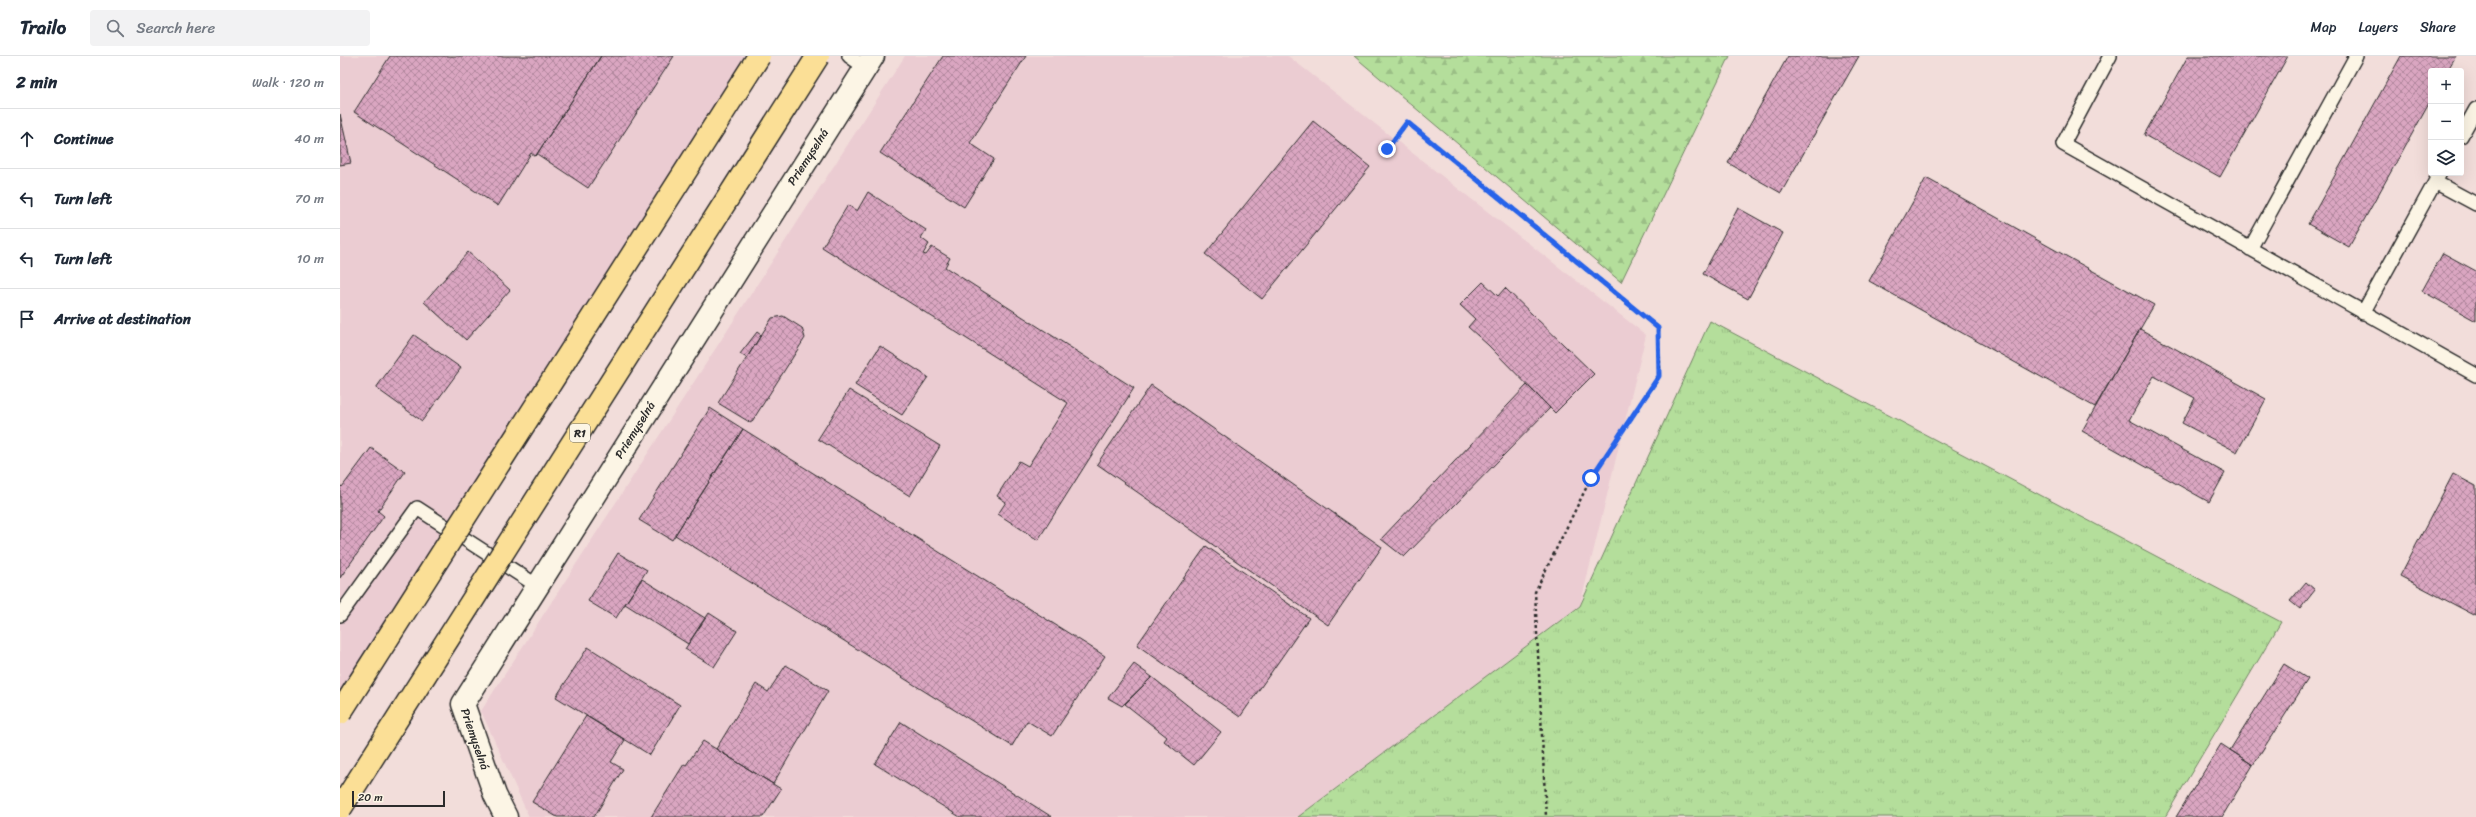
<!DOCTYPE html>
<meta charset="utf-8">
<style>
body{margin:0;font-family:Sriracha,sans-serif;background:#f2f2f3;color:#1f2937}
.controls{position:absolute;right:12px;top:12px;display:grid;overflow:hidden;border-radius:4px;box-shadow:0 4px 16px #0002}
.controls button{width:36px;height:36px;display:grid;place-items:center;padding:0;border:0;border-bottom:1px solid #e0e1e3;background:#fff;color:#1f2937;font:20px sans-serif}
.scale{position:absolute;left:12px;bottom:10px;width:93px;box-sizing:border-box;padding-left:4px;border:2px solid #2b2b2b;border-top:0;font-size:11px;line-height:14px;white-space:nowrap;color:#2b2b2b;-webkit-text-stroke:3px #fcf5e5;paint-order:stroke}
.stop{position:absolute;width:12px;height:12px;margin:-9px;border:3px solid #2563eb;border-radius:50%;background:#fff}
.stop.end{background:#2563eb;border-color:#fff;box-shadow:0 1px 4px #0008}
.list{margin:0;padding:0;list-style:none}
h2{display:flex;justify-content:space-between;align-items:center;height:52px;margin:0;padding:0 16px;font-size:17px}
h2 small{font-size:13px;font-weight:400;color:#747a83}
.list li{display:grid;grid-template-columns:26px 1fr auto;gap:12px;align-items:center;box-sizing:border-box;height:60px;padding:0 16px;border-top:1px solid #e0e1e3}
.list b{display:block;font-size:15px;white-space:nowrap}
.list em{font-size:13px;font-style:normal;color:#747a83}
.icon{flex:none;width:22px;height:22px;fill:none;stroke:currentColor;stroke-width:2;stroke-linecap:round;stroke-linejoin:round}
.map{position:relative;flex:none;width:2136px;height:761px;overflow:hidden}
header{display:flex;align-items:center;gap:24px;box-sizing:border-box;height:56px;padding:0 20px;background:#fff;border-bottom:1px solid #e0e1e3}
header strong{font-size:19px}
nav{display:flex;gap:22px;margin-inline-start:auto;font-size:14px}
.search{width:280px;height:36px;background:#f2f2f3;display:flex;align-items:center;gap:10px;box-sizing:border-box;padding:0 14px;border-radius:4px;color:#747a83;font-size:15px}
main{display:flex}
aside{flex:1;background:#fff}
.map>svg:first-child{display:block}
</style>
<header>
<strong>Trailo</strong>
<div class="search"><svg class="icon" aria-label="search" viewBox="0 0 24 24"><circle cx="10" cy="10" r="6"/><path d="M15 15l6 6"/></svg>Search here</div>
<nav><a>Map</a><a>Layers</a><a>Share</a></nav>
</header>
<main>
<aside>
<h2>2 min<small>Walk · 120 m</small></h2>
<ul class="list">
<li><svg class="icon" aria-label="ahead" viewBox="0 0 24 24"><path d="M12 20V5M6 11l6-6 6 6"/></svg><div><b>Continue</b></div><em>40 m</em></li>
<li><svg class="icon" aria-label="left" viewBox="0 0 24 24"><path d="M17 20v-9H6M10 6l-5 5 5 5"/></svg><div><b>Turn left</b></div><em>70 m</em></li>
<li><svg class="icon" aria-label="left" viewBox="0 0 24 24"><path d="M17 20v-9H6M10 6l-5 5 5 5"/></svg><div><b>Turn left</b></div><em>10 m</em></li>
<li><svg class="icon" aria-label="arrive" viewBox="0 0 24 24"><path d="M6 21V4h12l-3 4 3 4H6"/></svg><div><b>Arrive at destination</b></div></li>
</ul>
</aside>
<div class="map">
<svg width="2136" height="761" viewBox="0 0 2136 761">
<defs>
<pattern id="grass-tufts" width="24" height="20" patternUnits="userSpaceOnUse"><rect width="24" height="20" fill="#b4de9b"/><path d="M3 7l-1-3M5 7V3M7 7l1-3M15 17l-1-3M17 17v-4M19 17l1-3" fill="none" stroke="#9bbf86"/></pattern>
<pattern id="forest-firs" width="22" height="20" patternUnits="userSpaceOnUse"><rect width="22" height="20" fill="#b4de9b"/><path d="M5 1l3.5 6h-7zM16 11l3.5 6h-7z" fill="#9bbf86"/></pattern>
<pattern id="building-cross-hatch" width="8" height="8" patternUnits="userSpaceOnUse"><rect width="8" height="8" fill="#daa6c1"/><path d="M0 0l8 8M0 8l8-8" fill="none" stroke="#b1879d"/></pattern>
</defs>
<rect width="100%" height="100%" fill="#f2ddda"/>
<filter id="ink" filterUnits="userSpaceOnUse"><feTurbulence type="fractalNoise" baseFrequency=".025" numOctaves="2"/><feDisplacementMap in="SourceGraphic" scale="8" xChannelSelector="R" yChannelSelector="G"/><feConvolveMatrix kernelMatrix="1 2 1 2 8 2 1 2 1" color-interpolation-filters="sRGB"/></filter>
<g filter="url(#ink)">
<path fill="#ebccd2" d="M0 0H419L0 658Z
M565 0H948L1306 279 1240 550 958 761H189L141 655Z"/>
<path fill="url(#grass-tufts)" stroke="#708463" d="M1370 265 1941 566 1825 761H958L1240 550Z"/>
<path fill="url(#forest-firs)" stroke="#708463" d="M1014 0H1390L1281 226Z"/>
<path fill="url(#building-cross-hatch)" stroke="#2b2b2b" d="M50 0H261L197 98 195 100 191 97 158 150 14 56Z
M261 0H334L248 132 197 98Z
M603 0H686L630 87 654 103 624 151 540 97Z
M1448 0H1519L1441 137 1388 107Z
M1848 0H1948L1880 121 1804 79Z
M2061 0H2116L2107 15H2091V44L2009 191 1968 168Z
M0 58 11 107 0 109Z
M973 65 1030 111 922 243 865 198Z
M1586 122 1814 249 1755 351 1529 225Z
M528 136 586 174 581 182 589 188 583 198 586 199 592 191 610 202 605 211 794 332 698 484 658 458 666 446 657 440 679 405 688 410 728 347 482 191 508 149 517 155Z
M1398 152 1443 177 1408 243 1363 218Z
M128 196 170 234 126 284 84 246Z
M2103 197 2136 215V265L2082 235Z
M1143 226 1158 240 1165 232 1254 318 1215 357 1148 289 1128 271 1135 263 1120 249Z
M443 260 462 272 465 282 411 367 378 347 432 262Z
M1800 273 1926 343 1897 396 1842 367 1855 342 1814 320 1789 364 1885 417 1869 446 1742 375Z
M417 276 421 279 407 302 400 298Z
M74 279 121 312 82 365 36 332Z
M540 290 588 321 562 359 515 329Z
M811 329 1042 491 988 569 757 408Z
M1187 329 1210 352 1064 501 1041 483Z
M509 334 600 390 570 440 478 383Z
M370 352 403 373 332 484 299 464Z
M403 373 765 600 712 680 687 665 672 690 335 479Z
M31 392 65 416 38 455 44 460 0 522V429L2 431Z
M2113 418 2136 430V560L2060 520Z
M866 490 969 562 900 661 797 589Z
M278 497 307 514 276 562 248 545Z
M302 523 365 562 348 588 285 548Z
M1966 526 1975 534 1960 553 1950 545Z
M369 557 397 575 374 611 345 593Z
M248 591 340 649 310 699 216 641Z
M794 608 812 621 782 650 768 642Z
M1944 608 1968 623 1913 709 1890 694Z
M446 609 488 635 433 728 376 693 416 628 428 636Z
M812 621 881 676 854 709 824 685 827 681 785 648Z
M246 660 285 684 271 706 283 713 254 761H217L192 746Z
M561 666 712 761H620L535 708Z
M363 685 441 733 423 761H311L344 708 346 709Z
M1881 688 1913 709 1882 761H1836Z"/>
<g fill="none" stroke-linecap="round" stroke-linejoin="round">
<g stroke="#2b2b2b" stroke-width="16">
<path id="lane" d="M509 0 526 12
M1770 0 1723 88 2136 319
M2121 80 2136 53
M2095 126 2136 148
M1910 193 2016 0
M2023 257 2100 117
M0 559 77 452 196 529"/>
</g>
<g stroke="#2b2b2b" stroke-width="25">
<path id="street" d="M166 761 155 739 123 648 533 0"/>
</g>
<path stroke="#2b2b2b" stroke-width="2.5" stroke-dasharray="3 3" stroke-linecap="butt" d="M1047 93 1067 66 1318 272 1319 320 1251 422 1195 536 1206 761"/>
<use href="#lane" stroke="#fcf5e5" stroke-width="13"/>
<use href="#street" stroke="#fcf5e5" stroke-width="22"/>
<g stroke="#2b2b2b" stroke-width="25" stroke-linecap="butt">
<path id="highway-bridge" d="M0 657 419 0
M0 753 478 0"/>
</g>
<use href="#highway-bridge" stroke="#fbdf96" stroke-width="22"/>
</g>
</g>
<g fill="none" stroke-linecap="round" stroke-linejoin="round" filter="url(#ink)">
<path stroke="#2563eb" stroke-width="5" d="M1047 93 1067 66 1318 272 1319 320 1251 422"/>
</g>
<g text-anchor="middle" stroke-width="3.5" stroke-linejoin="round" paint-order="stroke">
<rect fill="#fcf5e5" stroke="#6a6863" stroke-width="1" x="230" y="368" width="20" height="18" rx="3"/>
<g font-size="11" font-weight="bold" fill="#2b2b2b">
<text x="240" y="381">R1</text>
</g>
<g font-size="12" fill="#2b2b2b" stroke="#fcf5e5">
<text transform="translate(468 101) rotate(-57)" y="4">Priemyselná</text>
<text transform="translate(295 374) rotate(-58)" y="4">Priemyselná</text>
<text transform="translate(135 683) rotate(71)" y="4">Priemyselná</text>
</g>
</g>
</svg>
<div class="controls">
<button>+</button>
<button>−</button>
<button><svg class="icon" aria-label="layers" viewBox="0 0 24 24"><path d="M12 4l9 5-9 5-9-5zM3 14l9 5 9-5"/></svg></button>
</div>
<div class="scale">20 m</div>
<div class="stop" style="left:1251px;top:422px"></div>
<div class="stop end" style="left:1047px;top:93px"></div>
</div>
</main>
